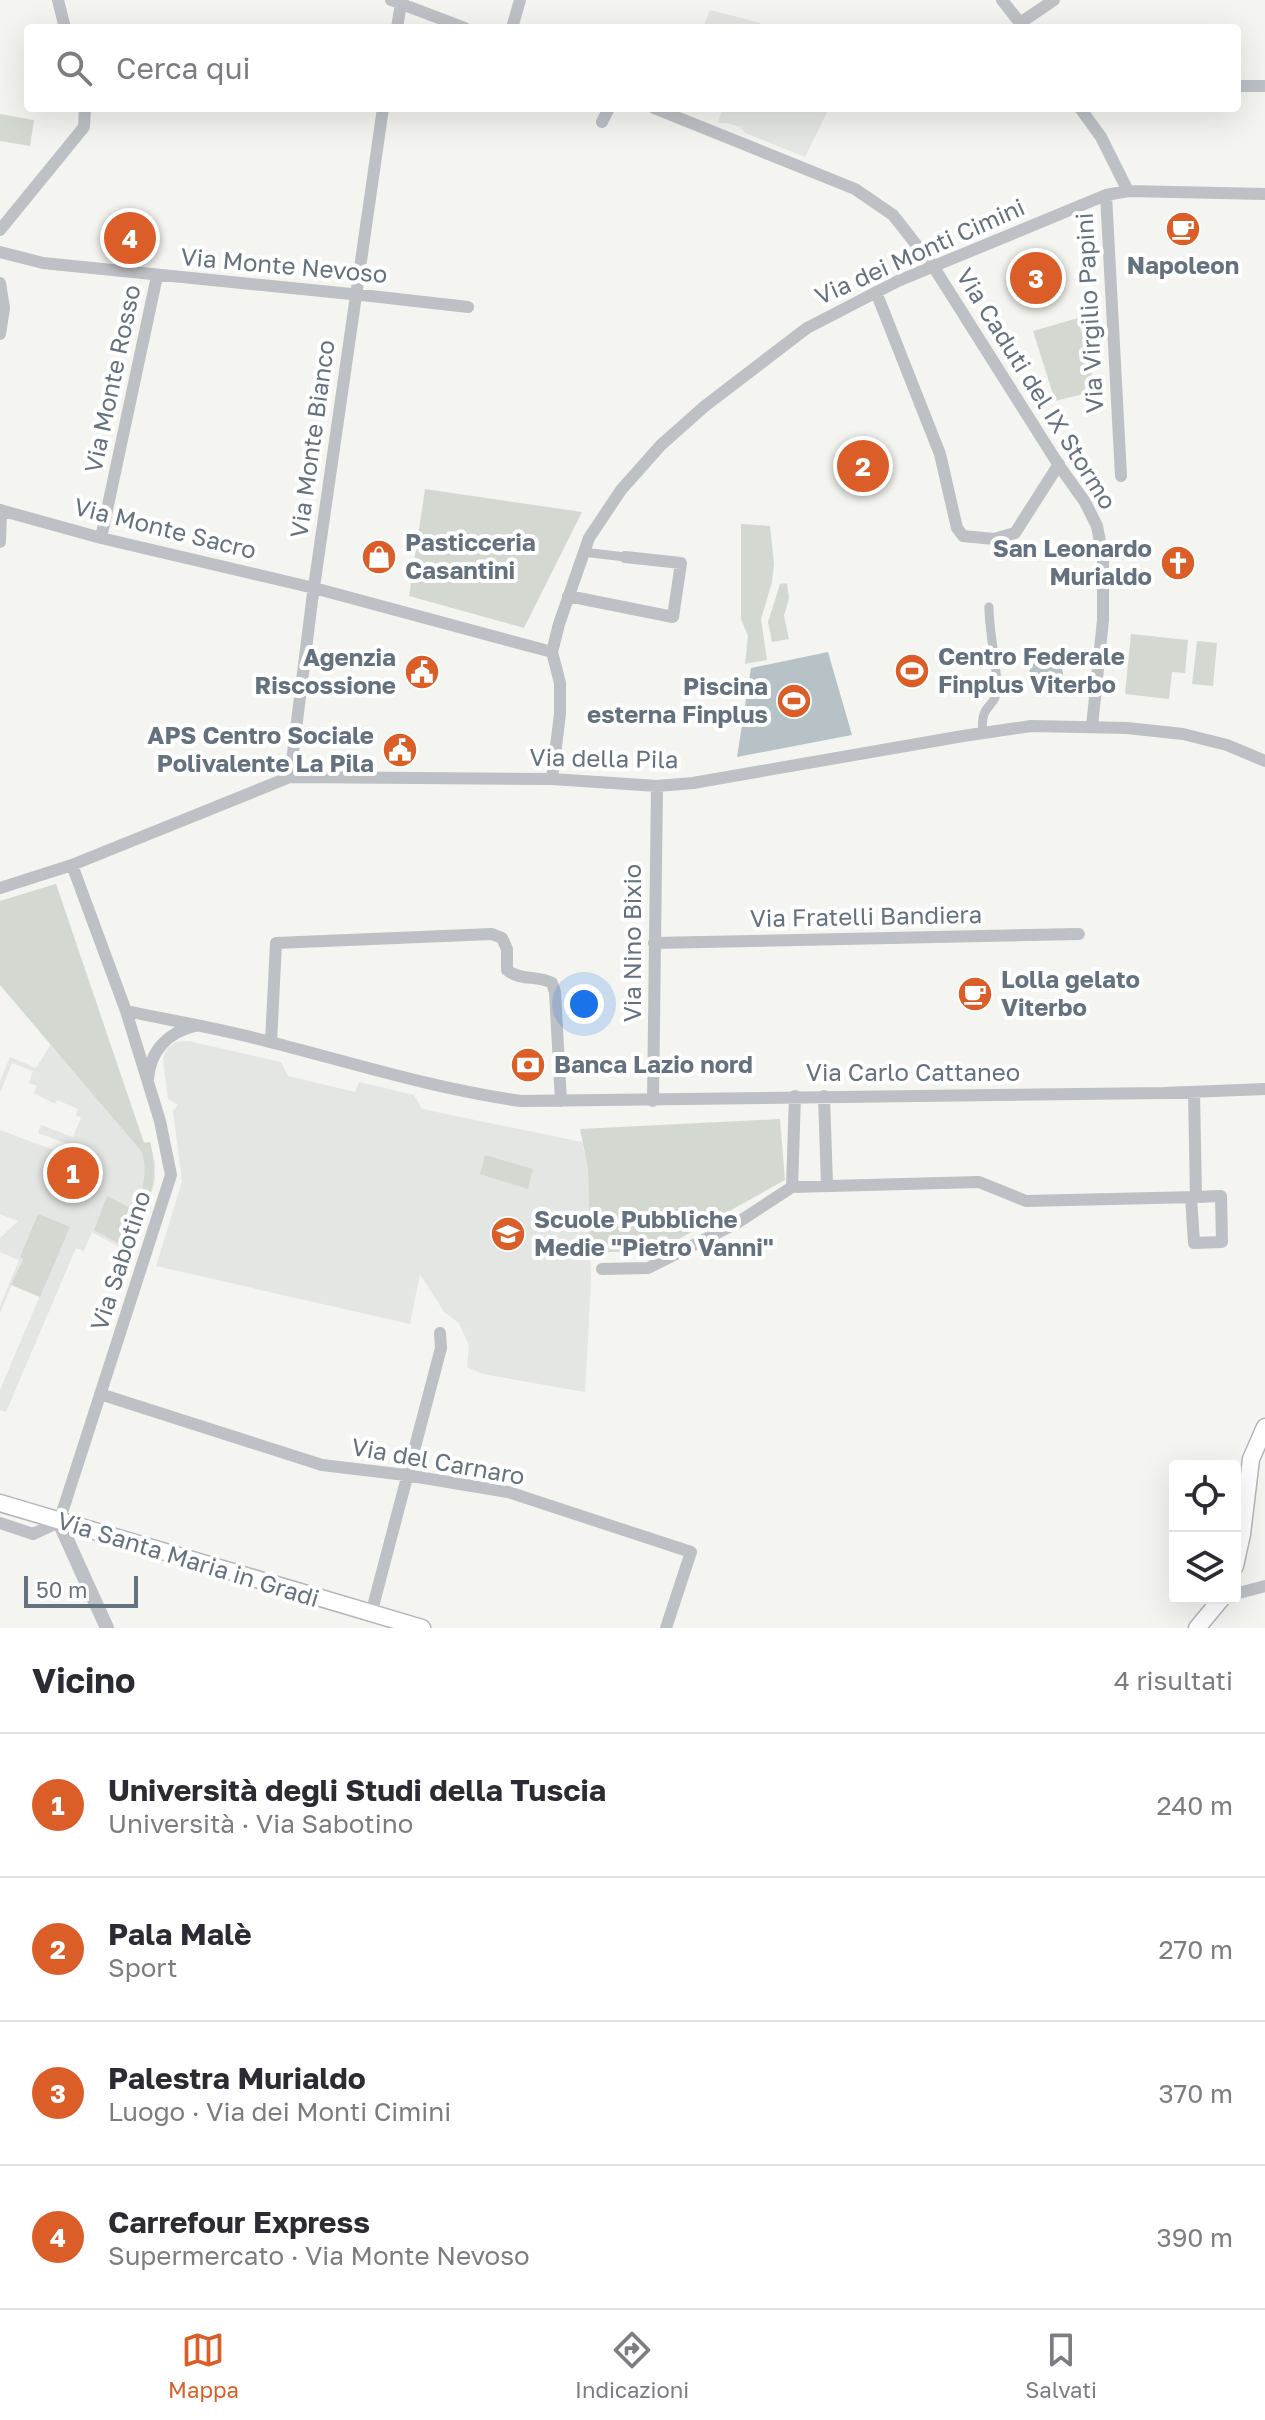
<!DOCTYPE html>
<html lang="it">
<meta charset="utf-8">
<style>
body{margin:0;font-family:"Golos Text",sans-serif;background:#f7f7f7;color:#2b2b33}
.controls{position:absolute;right:24px;bottom:24px;display:grid;overflow:hidden;border-radius:8px;box-shadow:0 8px 32px #0002}
.controls button{width:72px;height:72px;display:grid;place-items:center;padding:0;border:0;border-bottom:2px solid #e1e1e2;background:#fff;color:#2b2b33;font:40px sans-serif}
.scale{position:absolute;left:24px;bottom:20px;width:114px;box-sizing:border-box;padding-left:8px;border:4px solid #647280;border-top:0;font-size:22px;line-height:28px;white-space:nowrap;color:#647280;-webkit-text-stroke:6px #fff;paint-order:stroke}
.you{position:absolute;left:584px;top:1004px;width:28px;height:28px;margin:-20px;border:6px solid #fff;border-radius:50%;background:#1a73e8;box-shadow:0 0 0 12px #1a73e833}
.badge{display:grid;place-items:center;width:52px;height:52px;border-radius:50%;background:#db5e29;color:#fff;font-size:26px;font-weight:700}
.pin{position:absolute;translate:-50% -50%;border:4px solid #fff;box-shadow:0 2px 8px #0006}
.list{margin:0;padding:0;list-style:none}
h2{display:flex;justify-content:space-between;align-items:center;height:104px;margin:0;padding:0 32px;font-size:34px}
h2 small{font-size:26px;font-weight:400;color:#7c7c81}
.list li{display:grid;grid-template-columns:52px 1fr auto;gap:24px;align-items:center;box-sizing:border-box;height:144px;padding:0 32px;border-top:2px solid #e1e1e2}
.list b{display:block;font-size:30px;white-space:nowrap}
.list p{margin:0;font-size:26px;white-space:nowrap;color:#7c7c81}
.list em{font-size:26px;font-style:normal;color:#7c7c81}
.icon{flex:none;width:44px;height:44px;fill:none;stroke:currentColor;stroke-width:2;stroke-linecap:round;stroke-linejoin:round}
.map{position:relative;flex:none;width:1265px;height:1628px;overflow:hidden}
.search{position:absolute;background:#fff;box-shadow:0 8px 32px #0002;left:24px;right:24px;top:24px;height:88px;display:flex;align-items:center;gap:20px;box-sizing:border-box;padding:0 28px;border-radius:8px;color:#7c7c81;font-size:30px}
.sheet{height:680px;background:#fff}
nav{display:flex;justify-content:space-around;align-items:center;box-sizing:border-box;height:112px;border-top:2px solid #e1e1e2;background:#fff;font-size:22px;color:#7c7c81}
nav a{display:grid;justify-items:center;gap:4px}
nav .on{color:#db5e29}
.map>svg:first-child{display:block}
</style>
<div class="map">
<svg width="1265" height="1628" viewBox="0 0 1265 1628">
<rect width="100%" height="100%" fill="#f4f4f0"/>
<path fill="#e4e6e4" d="M710 10 757 22 770 28H703Z
M718 108H829L805 157 745 133 741 127 727 123H718L722 110Z
M56 884 144 1142H150L155 1163V1181L132 1254 92 1232 0 1448 84 1251 76 1248 6 1412 0 1410V1390L69 1227 20 1257 23 1258 0 1313V1306L19 1260 0 1252V1238L18 1221 0 1214V1130L67 1155 70 1145 38 1133 41 1125 73 1137 81 1118 76 1115 78 1109 57 1100 55 1104 34 1093 37 1086 29 1083 33 1071 12 1063 0 1093V1081L10 1057 36 1068 51 1044 141 1151 146 1165 145 1181 149 1198 150 1142 144 1143 56 885 0 901Z
M188 1041 281 1062 288 1076 355 1092 359 1082 414 1095 422 1109 582 1142 588 1169 591 1281 585 1392 483 1374 467 1367 469 1346 459 1323 444 1312 420 1274 410 1324 156 1266 182 1182 173 1111 178 1105 168 1099 163 1059 167 1049 176 1042Z"/>
<path fill="#d3d9d0" d="M0 114 34 120 30 146 0 141Z
M1078 318 1096 391 1055 401 1033 331Z
M425 489 582 512 524 628 409 596Z
M741 524 770 526 774 564 772 582 761 619 767 660 745 664 748 636 741 619Z
M787 583 789 598 784 616 789 639 772 642 768 622 780 584Z
M1131 634 1188 640 1185 673 1172 672 1169 699 1125 694Z
M1197 641 1217 643 1213 686 1192 684Z
M56 884 144 1143 150 1142C155 1163 156 1178 149 1199L140 1196C145 1179 147 1167 141 1151L0 985V901Z
M780 1119 785 1180 659 1250 590 1253 588 1169 580 1129Z
M485 1155 533 1169 528 1189 480 1174Z
M107 1196 142 1214 131 1250 94 1230Z
M38 1214 70 1227 40 1297 11 1285 23 1259 20 1257Z"/>
<path fill="#b7c2c7" d="M828 652 852 735 737 757 751 668Z
M1029 675a17 17 0 1 1 34 0a17 17 0 1 1-34 0Z"/>
<g fill="none" stroke-linecap="round" stroke-linejoin="round">
<g stroke="#b2b6ba" stroke-width="19">
<path id="secondary" d="M0 1503 422 1628
M1235 1566 1242 1534 1251 1459 1265 1427
M1197 1628 1222 1598"/>
</g>
<path stroke="#bdc0c4" stroke-width="9" d="M583 552 625 557
M983 733C979 702 996 710 997 688 997 663 989 633 989 607"/>
<path stroke="#bdc0c4" stroke-width="12" d="M58 0 65 28
M391 0 465 28
M1002 0 1024 28
M1020 23 1054 0
M397 28 401 3 403 0
M512 28 520 0
M1237 86H1265
M654 108 855 189 893 215 933 266 1060 467 1085 502 1097 526 1103 557V620L1092 726
M1080 108 1101 137 1128 191
M602 122 609 108
M1106 195 1121 476
M0 230 84 127 85 108
M0 252 43 263 371 296 468 307
M0 283 4 308 0 334
M876 292 940 454 957 528 963 536 994 539 1015 533 1059 464
M0 510 101 538 314 588 552 652
M101 538 157 276
M0 542 1 510
M568 596 673 617 681 563 625 557
M290 777 312 601 383 108
M552 779 560 714V683L552 652 559 624 589 538 621 490 661 445 705 406 807 328 898 281 1106 195 1128 191 1265 194
M0 888 72 865 290 777 552 779 657 786 693 783 963 736 1031 726 1127 728 1183 734 1227 745 1265 761
M654 943 1079 934
M126 1011C174 1021 223 1029 270 1042 353 1063 435 1089 521 1101L1164 1093 1265 1089
M271 1042 276 943 492 934 502 938 507 949V970C520 981 538 975 552 983L555 992 561 1101
M148 1079C150 1051 168 1032 195 1026
M824 1096 827 1185
M653 1101 657 786
M792 1187 795 1096
M1191 1197 1194 1243 1222 1242 1221 1196 1196 1197
M602 1269 648 1268 737 1223 792 1187 979 1182 1026 1201 1196 1197 1194 1092
M100 1394 322 1465 406 1475 508 1492 691 1552 666 1628
M0 1523 33 1534 59 1522 171 1175 160 1121 126 1011 72 865
M1235 1594 1265 1586
M371 1614 441 1348 440 1333"/>
<path stroke="#bdc0c4" stroke-width="14" d="M59 1522 107 1628"/>
<use href="#secondary" stroke="#fff" stroke-width="16"/>
</g>
<defs>
<g id="cafe-disc" transform="scale(1.8)"><circle r="9.5" fill="#db5e29" stroke="#fff"/><path d="M-5.5-4.5H6V0H3Q3 3.5 0 3.5H-2.5Q-5.5 3.5-5.5 0ZM3-3.2v2h1.7v-2ZM-6 4.5H4V6H-6Z" fill="#fff"/></g>
<g id="shop-disc" transform="scale(1.8)"><circle r="9.5" fill="#db5e29" stroke="#fff"/><path d="M-5-2.5h2.3a2.7 3.5 0 0 1 5.4 0H5L5.5 6h-11ZM-1.5-2.5h3a1.5 2.3 0 0 0-3 0Z" fill="#fff"/></g>
<g id="church-disc" transform="scale(1.8)"><circle r="9.5" fill="#db5e29" stroke="#fff"/><path d="M-1.2-6h2.4v3.5h3.3v2.4h-3.3V6h-2.4V-.1h-3.3v-2.4h3.3Z" fill="#fff"/></g>
<g id="stadium-disc" transform="scale(1.8)"><circle r="9.5" fill="#db5e29" stroke="#fff"/><path d="M0-5a6.5 5 0 1 0 0 10a6.5 5 0 1 0 0-10ZM-3.5-1.8h7v3.6h-7Z" fill="#fff"/></g>
<g id="civic-disc" transform="scale(1.8)"><circle r="9.5" fill="#db5e29" stroke="#fff"/><path d="M-.6-6.5H3V-4.5H.6V-3L4-1V1h2V6H-6V1h2V-1L-.6-3ZM-1.2 2.5V6h2.4V2.5Z" fill="#fff"/></g>
<g id="bank-disc" transform="scale(1.8)"><circle r="9.5" fill="#db5e29" stroke="#fff"/><path d="M-6-4H6V4H-6ZM0-2.3a2.3 2.3 0 1 0 0 4.6a2.3 2.3 0 1 0 0-4.6Z" fill="#fff"/></g>
<g id="school-disc" transform="scale(1.8)"><circle r="9.5" fill="#db5e29" stroke="#fff"/><path d="M0-5L7-2L0 1L-7-2ZM-4 1L0 2.5L4 1V4Q0 6-4 4Z" fill="#fff"/></g>
</defs>
<g fill-rule="evenodd">
<use href="#cafe-disc" x="1183" y="229"/>
<use href="#shop-disc" x="379" y="557"/>
<use href="#church-disc" x="1178" y="563"/>
<use href="#stadium-disc" x="912" y="671"/>
<use href="#civic-disc" x="422" y="672"/>
<use href="#stadium-disc" x="794" y="701"/>
<use href="#civic-disc" x="400" y="750"/>
<use href="#cafe-disc" x="975" y="994"/>
<use href="#bank-disc" x="528" y="1065"/>
<use href="#school-disc" x="508" y="1234"/>
</g>
<g text-anchor="middle" stroke-width="8" stroke-linejoin="round" paint-order="stroke">
<g font-size="24" fill="#647280" stroke="#fff">
<text transform="translate(920 252) rotate(-24)" y="8">Via dei Monti Cimini</text>
<text transform="translate(284 266) rotate(5)" y="8">Via Monte Nevoso</text>
<text transform="translate(1090 313) rotate(-93)" y="8">Via Virgilio Papini</text>
<text transform="translate(113 379) rotate(-78)" y="8">Via Monte Rosso</text>
<text transform="translate(1036 389) rotate(58)" y="8">Via Caduti del IX Stormo</text>
<text transform="translate(313 439) rotate(-82)" y="8">Via Monte Bianco</text>
<text transform="translate(165 529) rotate(14)" y="8">Via Monte Sacro</text>
<text transform="translate(604 759) rotate(1)" y="8">Via della Pila</text>
<text transform="translate(866 917) rotate(-1)" y="8">Via Fratelli Bandiera</text>
<text transform="translate(633 943) rotate(-90)" y="8">Via Nino Bixio</text>
<text x="913" y="1081">Via Carlo Cattaneo</text>
<text transform="translate(121 1261) rotate(-72)" y="8">Via Sabotino</text>
<text transform="translate(438 1462) rotate(10)" y="8">Via del Carnaro</text>
<text transform="translate(188 1560) rotate(17)" y="8">Via Santa Maria in Gradi</text>
</g>
<g font-size="24" font-weight="bold" fill="#647280" stroke="#fff" text-anchor="start">
<text x="1183" y="274" text-anchor="middle">Napoleon</text>
<text x="405" y="551">Pasticceria<tspan x="405" dy="28">Casantini</tspan></text>
<text x="1152" y="557" text-anchor="end">San Leonardo<tspan x="1152" dy="28">Murialdo</tspan></text>
<text x="938" y="665">Centro Federale<tspan x="938" dy="28">Finplus Viterbo</tspan></text>
<text x="396" y="666" text-anchor="end">Agenzia<tspan x="396" dy="28">Riscossione</tspan></text>
<text x="768" y="695" text-anchor="end">Piscina<tspan x="768" dy="28">esterna Finplus</tspan></text>
<text x="374" y="744" text-anchor="end">APS Centro Sociale<tspan x="374" dy="28">Polivalente La Pila</tspan></text>
<text x="1001" y="988">Lolla gelato<tspan x="1001" dy="28">Viterbo</tspan></text>
<text x="554" y="1073">Banca Lazio nord</text>
<text x="534" y="1228">Scuole Pubbliche<tspan x="534" dy="28">Medie "Pietro Vanni"</tspan></text>
</g>
</g>
</svg>
<div class="controls">
<button><svg class="icon" aria-label="locate" viewBox="0 0 24 24"><circle cx="12" cy="12" r="6"/><path d="M12 2v4M12 18v4M2 12h4M18 12h4"/></svg></button>
<button><svg class="icon" aria-label="layers" viewBox="0 0 24 24"><path d="M12 4l9 5-9 5-9-5zM3 14l9 5 9-5"/></svg></button>
</div>
<div class="scale">50 m</div>
<div class="you"></div>
<div class="pin badge" style="left:73px;top:1173px">1</div>
<div class="pin badge" style="left:863px;top:466px">2</div>
<div class="pin badge" style="left:1036px;top:278px">3</div>
<div class="pin badge" style="left:130px;top:238px">4</div>
<div class="search"><svg class="icon" aria-label="search" viewBox="0 0 24 24"><circle cx="10" cy="10" r="6"/><path d="M15 15l6 6"/></svg>Cerca qui</div>
</div>
<section class="sheet">
<h2>Vicino<small>4 risultati</small></h2>
<ul class="list">
<li><span class="badge">1</span><div><b>Università degli Studi della Tuscia</b><p>Università · Via Sabotino</p></div><em>240 m</em></li>
<li><span class="badge">2</span><div><b>Pala Malè</b><p>Sport</p></div><em>270 m</em></li>
<li><span class="badge">3</span><div><b>Palestra Murialdo</b><p>Luogo · Via dei Monti Cimini</p></div><em>370 m</em></li>
<li><span class="badge">4</span><div><b>Carrefour Express</b><p>Supermercato · Via Monte Nevoso</p></div><em>390 m</em></li>
</ul>
</section>
<nav>
<a class="on"><svg class="icon" aria-label="map" viewBox="0 0 24 24"><path d="M3 6l6-2 6 2 6-2v14l-6 2-6-2-6 2zM9 4v14M15 6v14"/></svg>Mappa</a>
<a><svg class="icon" aria-label="directions" viewBox="0 0 24 24"><path d="M12 3l9 9-9 9-9-9zM9 14v-3h6M13 9l2 2-2 2"/></svg>Indicazioni</a>
<a><svg class="icon" aria-label="saved" viewBox="0 0 24 24"><path d="M7 4h10v16l-5-4-5 4z"/></svg>Salvati</a>
</nav>
